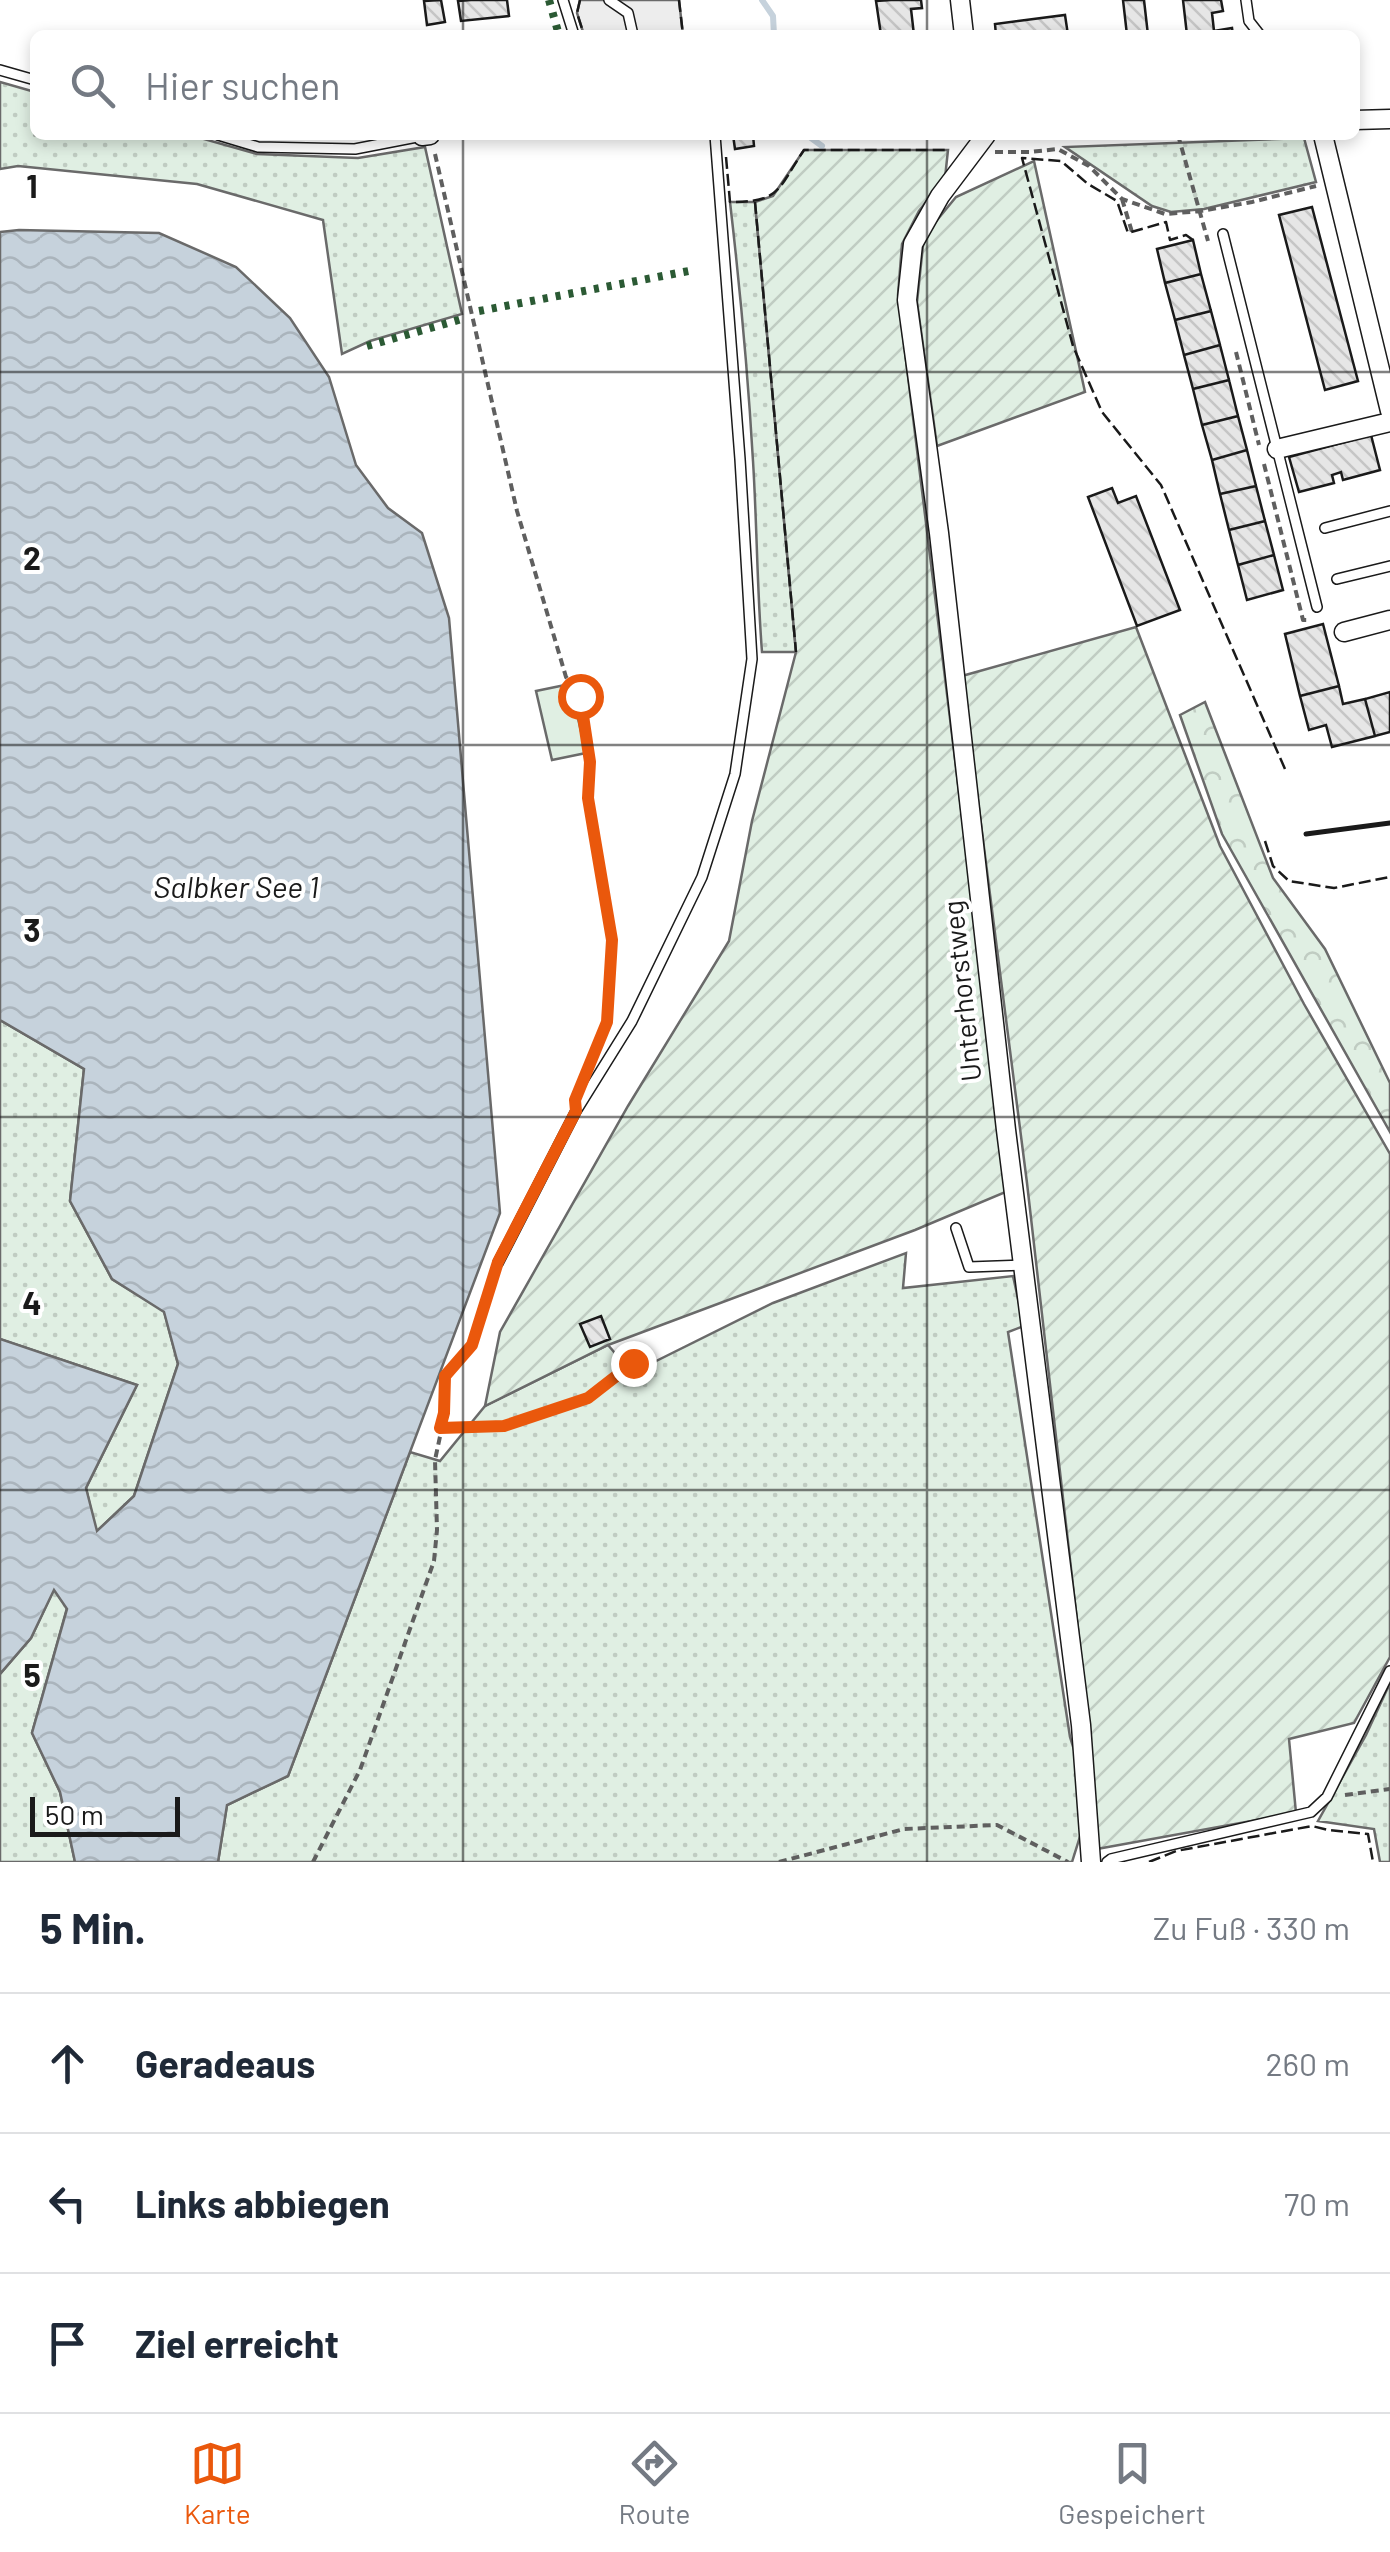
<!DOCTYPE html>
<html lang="de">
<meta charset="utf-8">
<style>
body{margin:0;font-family:Barlow,sans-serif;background:#f6f6f7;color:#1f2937}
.scale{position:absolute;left:30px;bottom:25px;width:150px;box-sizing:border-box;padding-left:10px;border:5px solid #1a1a1a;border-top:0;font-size:28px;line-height:35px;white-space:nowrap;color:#1a1a1a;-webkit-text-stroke:8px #fff;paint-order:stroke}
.stop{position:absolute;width:30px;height:30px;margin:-22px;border:8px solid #ea580c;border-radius:50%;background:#fff}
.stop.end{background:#ea580c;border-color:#fff;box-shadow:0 2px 10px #0008}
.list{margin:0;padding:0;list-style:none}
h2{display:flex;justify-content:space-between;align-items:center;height:130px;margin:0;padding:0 40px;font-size:42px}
h2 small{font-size:32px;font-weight:400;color:#747a83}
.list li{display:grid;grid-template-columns:65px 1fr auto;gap:30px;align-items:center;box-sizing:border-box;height:140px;padding:0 40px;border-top:2px solid #e0e1e3}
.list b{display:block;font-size:38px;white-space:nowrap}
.list em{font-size:32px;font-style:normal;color:#747a83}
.icon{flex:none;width:55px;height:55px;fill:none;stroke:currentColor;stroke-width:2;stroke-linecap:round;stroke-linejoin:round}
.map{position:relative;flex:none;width:1390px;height:1862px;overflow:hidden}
.search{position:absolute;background:#fff;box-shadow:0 5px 15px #0003;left:30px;right:30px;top:30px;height:110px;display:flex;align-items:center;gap:25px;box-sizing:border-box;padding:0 35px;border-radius:15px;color:#747a83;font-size:38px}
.sheet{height:550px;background:#fff}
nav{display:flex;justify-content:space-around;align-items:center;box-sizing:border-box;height:140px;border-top:2px solid #e0e1e3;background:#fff;font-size:28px;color:#747a83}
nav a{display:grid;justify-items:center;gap:5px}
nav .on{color:#ea580c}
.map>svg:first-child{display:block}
</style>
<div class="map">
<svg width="1390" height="1862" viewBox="0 0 1390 1862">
<defs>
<pattern id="grass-dots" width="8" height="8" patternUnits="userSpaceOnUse" patternTransform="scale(2.5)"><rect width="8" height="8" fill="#e0efe3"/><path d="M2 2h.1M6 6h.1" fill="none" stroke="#c0ccc2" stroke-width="1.8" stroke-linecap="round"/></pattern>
<pattern id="forest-crowns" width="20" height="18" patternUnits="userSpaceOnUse" patternTransform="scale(2.5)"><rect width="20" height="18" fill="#e0efe3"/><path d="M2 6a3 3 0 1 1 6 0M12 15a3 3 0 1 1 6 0" fill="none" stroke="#c0ccc2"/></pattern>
<pattern id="garden-furrows" width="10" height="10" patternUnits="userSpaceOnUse" patternTransform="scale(2.5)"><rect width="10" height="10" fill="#e0efe3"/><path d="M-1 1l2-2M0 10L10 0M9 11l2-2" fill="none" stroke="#c0ccc2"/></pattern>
<pattern id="water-waves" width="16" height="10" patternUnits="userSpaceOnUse" patternTransform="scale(2.5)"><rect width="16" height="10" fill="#c6d2dc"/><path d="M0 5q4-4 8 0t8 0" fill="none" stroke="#aab4bc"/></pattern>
<pattern id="building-back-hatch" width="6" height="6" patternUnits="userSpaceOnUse" patternTransform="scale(2.5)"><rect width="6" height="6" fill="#e6e6e6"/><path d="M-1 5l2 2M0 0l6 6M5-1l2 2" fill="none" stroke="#c5c5c5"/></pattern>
</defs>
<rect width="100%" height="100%" fill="#fff"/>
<path fill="url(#grass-dots)" stroke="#6a6a6a" stroke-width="2.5" d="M0 82 35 92V135H190L257 154 358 158 425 147 462 314 370 341 342 354 323 220 197 184 18 166 0 169Z
M1304 138 1316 182 1204 209 1171 212 1152 206 1065 147Z
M730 202H755L796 652H762C757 589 757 525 753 461 748 374 740 288 730 202Z
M0 1020 84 1069 70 1201 112 1279 164 1311 178 1364 134 1496 96 1532 86 1488 137 1385 0 1339Z
M906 1253 903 1288 1013 1276 1024 1326 1008 1332 1070 1737 1076 1756 1082 1830 1072 1862H218L227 1805 288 1776 410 1452 440 1461 485 1406 608 1345 632 1373 773 1303Z
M54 1589 67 1608 32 1733 60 1792 75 1862H0V1674L31 1638Z
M1390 1683V1862H1380L1374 1829 1318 1821 1366 1735Z"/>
<path fill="url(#forest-crowns)" stroke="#6a6a6a" stroke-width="2.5" d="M1205 702 1273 878 1325 949 1390 1083V1132L1222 834 1180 715Z"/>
<path fill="url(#garden-furrows)" stroke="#6a6a6a" stroke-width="2.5" d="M804 150H948L945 178 919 211 902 244 898 295 1008 1191 915 1230 608 1345 485 1406 500 1332 628 1106 729 941 752 821 796 652 755 202 773 196Z
M1034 161 1085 392 937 446 917 302 924 236 956 197Z
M1136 627 1220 846 1304 1004 1390 1154V1657L1354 1723 1289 1739 1296 1813 1097 1849 1088 1717 1027 1183 962 676Z"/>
<path fill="#e0efe3" stroke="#6a6a6a" stroke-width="2.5" d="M570 684 586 753 552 760 536 691Z"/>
<path fill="#ededed" stroke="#6a6a6a" stroke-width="2.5" d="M580 0H679L683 35H584L577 13Z"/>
<path fill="url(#water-waves)" stroke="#6a6a6a" stroke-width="2.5" d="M19 230 159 233 236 267 290 318 329 377 356 465 388 508 422 533 449 618 500 1213 288 1776 227 1805 218 1862H75L60 1792 32 1733 67 1609 54 1590 31 1638 0 1674V1339L137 1385 86 1488 97 1531 134 1496 178 1364 164 1312 112 1279 70 1201 84 1069 0 1020V232Z"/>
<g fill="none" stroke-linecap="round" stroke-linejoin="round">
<path stroke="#c6d2dc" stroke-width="6" d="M762 0 773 16 774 35
M807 135 822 146"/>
</g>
<path fill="url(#building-back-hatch)" stroke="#1a1a1a" stroke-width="2.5" d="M441 0 445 22 427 25 424 1Z
M471 0H507L509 16 461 21 458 1Z
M891 0H921L922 8 911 9 914 35H881L876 1Z
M1123 0H1144L1148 35H1127Z
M1183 0H1221L1223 11 1212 13 1214 31 1232 28 1233 35H1187Z
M1065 15 1068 35H996L995 24Z
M733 135H753L754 146 735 149Z
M1312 207 1358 381 1325 390 1279 215Z
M1193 240 1201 274 1165 283 1157 249Z
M1201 274 1211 311 1175 320 1165 283Z
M1211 311 1220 345 1184 355 1175 320Z
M1220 345 1229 380 1193 389 1184 355Z
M1229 380 1238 416 1202 425 1193 389Z
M1238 416 1247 450 1212 460 1202 425Z
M1371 435 1380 470 1343 480 1341 472 1332 475 1334 483 1299 492 1289 457Z
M1247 450 1256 486 1220 494 1212 460Z
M1256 486 1265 521 1229 530 1220 494Z
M1112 488 1118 503 1136 496 1180 610 1137 626 1088 497Z
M1265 521 1274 555 1238 565 1229 530Z
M1274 555 1283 590 1247 600 1238 565Z
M1323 624 1339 686 1300 696 1285 634Z
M1339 686 1343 704 1365 699 1375 736 1332 747 1326 725 1309 730 1300 696Z
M1390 692V732L1375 736 1365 699Z
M601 1316 610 1339 590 1347 580 1324Z"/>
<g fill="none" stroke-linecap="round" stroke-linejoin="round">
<g stroke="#1a1a1a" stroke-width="12">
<path id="lane" d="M563 0 574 35
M609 0 628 13 633 35
M1246 0 1249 21 1260 35
M0 70 35 80
M218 135 258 147 355 149 422 136
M1223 234 1317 607
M1325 528 1390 511
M1337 579 1390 566
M956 1228 969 1267 1023 1265
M498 1263 576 1111 632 1021 702 877 735 774 752 659 740 459 715 135
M1107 1862 1111 1859 1311 1812 1327 1797 1390 1671"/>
</g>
<g stroke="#1a1a1a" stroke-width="21">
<path id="street" d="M960 0 964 35
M1355 120 1390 119
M986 135 940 196 913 244 907 300 939 533 1006 1130 1081 1725 1091 1862
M1323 135 1390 411
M422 136 430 135
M1277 449 1390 422
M1344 632 1390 620"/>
</g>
<path stroke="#5f5f5f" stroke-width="4" stroke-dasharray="8 5" stroke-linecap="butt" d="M1178 135 1208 241
M995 152H1029L1058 149 1089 166 1122 199 1165 214 1201 211 1252 202 1316 186
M435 154 517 511 566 677 580 696 590 761 587 798 612 939 607 1022 596 1048
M1122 199 1132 232
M1236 352 1259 445
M1264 464 1303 620H1308
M440 1428 504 1426 588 1398 633 1363
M1345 1795 1390 1789
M313 1862 360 1770 434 1561 437 1530 435 1460 445 1413V1376L473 1345 494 1277
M779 1862 904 1829 997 1825 1068 1862"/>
<use href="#lane" stroke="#fff" stroke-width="9"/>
<use href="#street" stroke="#fff" stroke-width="18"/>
<path stroke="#2b5a34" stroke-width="8" stroke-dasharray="5 8" stroke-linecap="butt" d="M549 0 559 35
M479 311 694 270
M367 346 462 319"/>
<path stroke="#1a1a1a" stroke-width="2.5" stroke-dasharray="12 5" stroke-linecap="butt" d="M580 0 577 13 584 35
M679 0 683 35
M943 135H966
M726 157 730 202C781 202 777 190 804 150H948
M755 202 796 652
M1193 240 1186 235 1170 240 1166 222 1128 233 1117 201 1088 184 1061 161 1022 158 1073 346 1102 412 1161 485 1285 769
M1265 841 1273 866 1289 881 1334 888 1390 877
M1149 1862 1176 1851 1312 1826 1328 1830 1368 1834 1373 1862"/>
<path stroke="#1a1a1a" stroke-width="5" d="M1306 834 1390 823"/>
</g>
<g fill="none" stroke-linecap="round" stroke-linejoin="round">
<path stroke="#ea580c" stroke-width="12" d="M580 696 590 762 588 798 612 940 607 1022 575 1100 576 1111 498 1262 472 1345 445 1376 444 1413 440 1428 504 1426 588 1398 633 1363"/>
</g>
<path fill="none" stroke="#1a1a1a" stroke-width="2.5" stroke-opacity="0.55" d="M463 0V35M927 0V35M463 135V1862M927 135V1862M0 372H1390M0 745H1390M0 1117H1390M0 1490H1390"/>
<g text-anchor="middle" stroke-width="8" stroke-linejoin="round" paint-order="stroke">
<g font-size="28" fill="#1a1a1a" stroke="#fff">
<text transform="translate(962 991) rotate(-96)" y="10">Unterhorstweg</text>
</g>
<g font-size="30" font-style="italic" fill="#1a1a1a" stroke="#fff">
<text x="236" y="898">Salbker See 1</text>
</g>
</g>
<g font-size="32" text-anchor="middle" font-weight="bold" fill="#1a1a1a" stroke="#fff" stroke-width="8" stroke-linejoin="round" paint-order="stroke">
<text x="32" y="198">1</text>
<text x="32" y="570">2</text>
<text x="32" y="942">3</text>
<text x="32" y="1315">4</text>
<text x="32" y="1687">5</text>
</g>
</svg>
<div class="scale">50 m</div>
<div class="stop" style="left:580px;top:696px"></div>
<div class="stop end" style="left:633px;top:1363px"></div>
<div class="search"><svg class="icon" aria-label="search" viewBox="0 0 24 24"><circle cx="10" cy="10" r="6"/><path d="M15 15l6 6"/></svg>Hier suchen</div>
</div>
<section class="sheet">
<h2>5 Min.<small>Zu Fuß · 330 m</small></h2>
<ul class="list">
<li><svg class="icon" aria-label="ahead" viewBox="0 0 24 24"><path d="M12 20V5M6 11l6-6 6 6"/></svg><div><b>Geradeaus</b></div><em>260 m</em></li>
<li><svg class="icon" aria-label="left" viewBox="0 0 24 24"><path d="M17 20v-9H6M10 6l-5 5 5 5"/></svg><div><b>Links abbiegen</b></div><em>70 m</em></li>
<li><svg class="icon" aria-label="arrive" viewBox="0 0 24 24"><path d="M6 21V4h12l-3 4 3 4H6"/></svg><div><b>Ziel erreicht</b></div></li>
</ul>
</section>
<nav>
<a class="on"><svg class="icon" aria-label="map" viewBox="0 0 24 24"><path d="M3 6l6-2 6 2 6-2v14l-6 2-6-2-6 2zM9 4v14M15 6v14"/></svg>Karte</a>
<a><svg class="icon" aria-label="directions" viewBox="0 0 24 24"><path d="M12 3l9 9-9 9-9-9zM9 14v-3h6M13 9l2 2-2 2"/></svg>Route</a>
<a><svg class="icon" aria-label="saved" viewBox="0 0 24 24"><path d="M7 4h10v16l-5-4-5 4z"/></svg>Gespeichert</a>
</nav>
